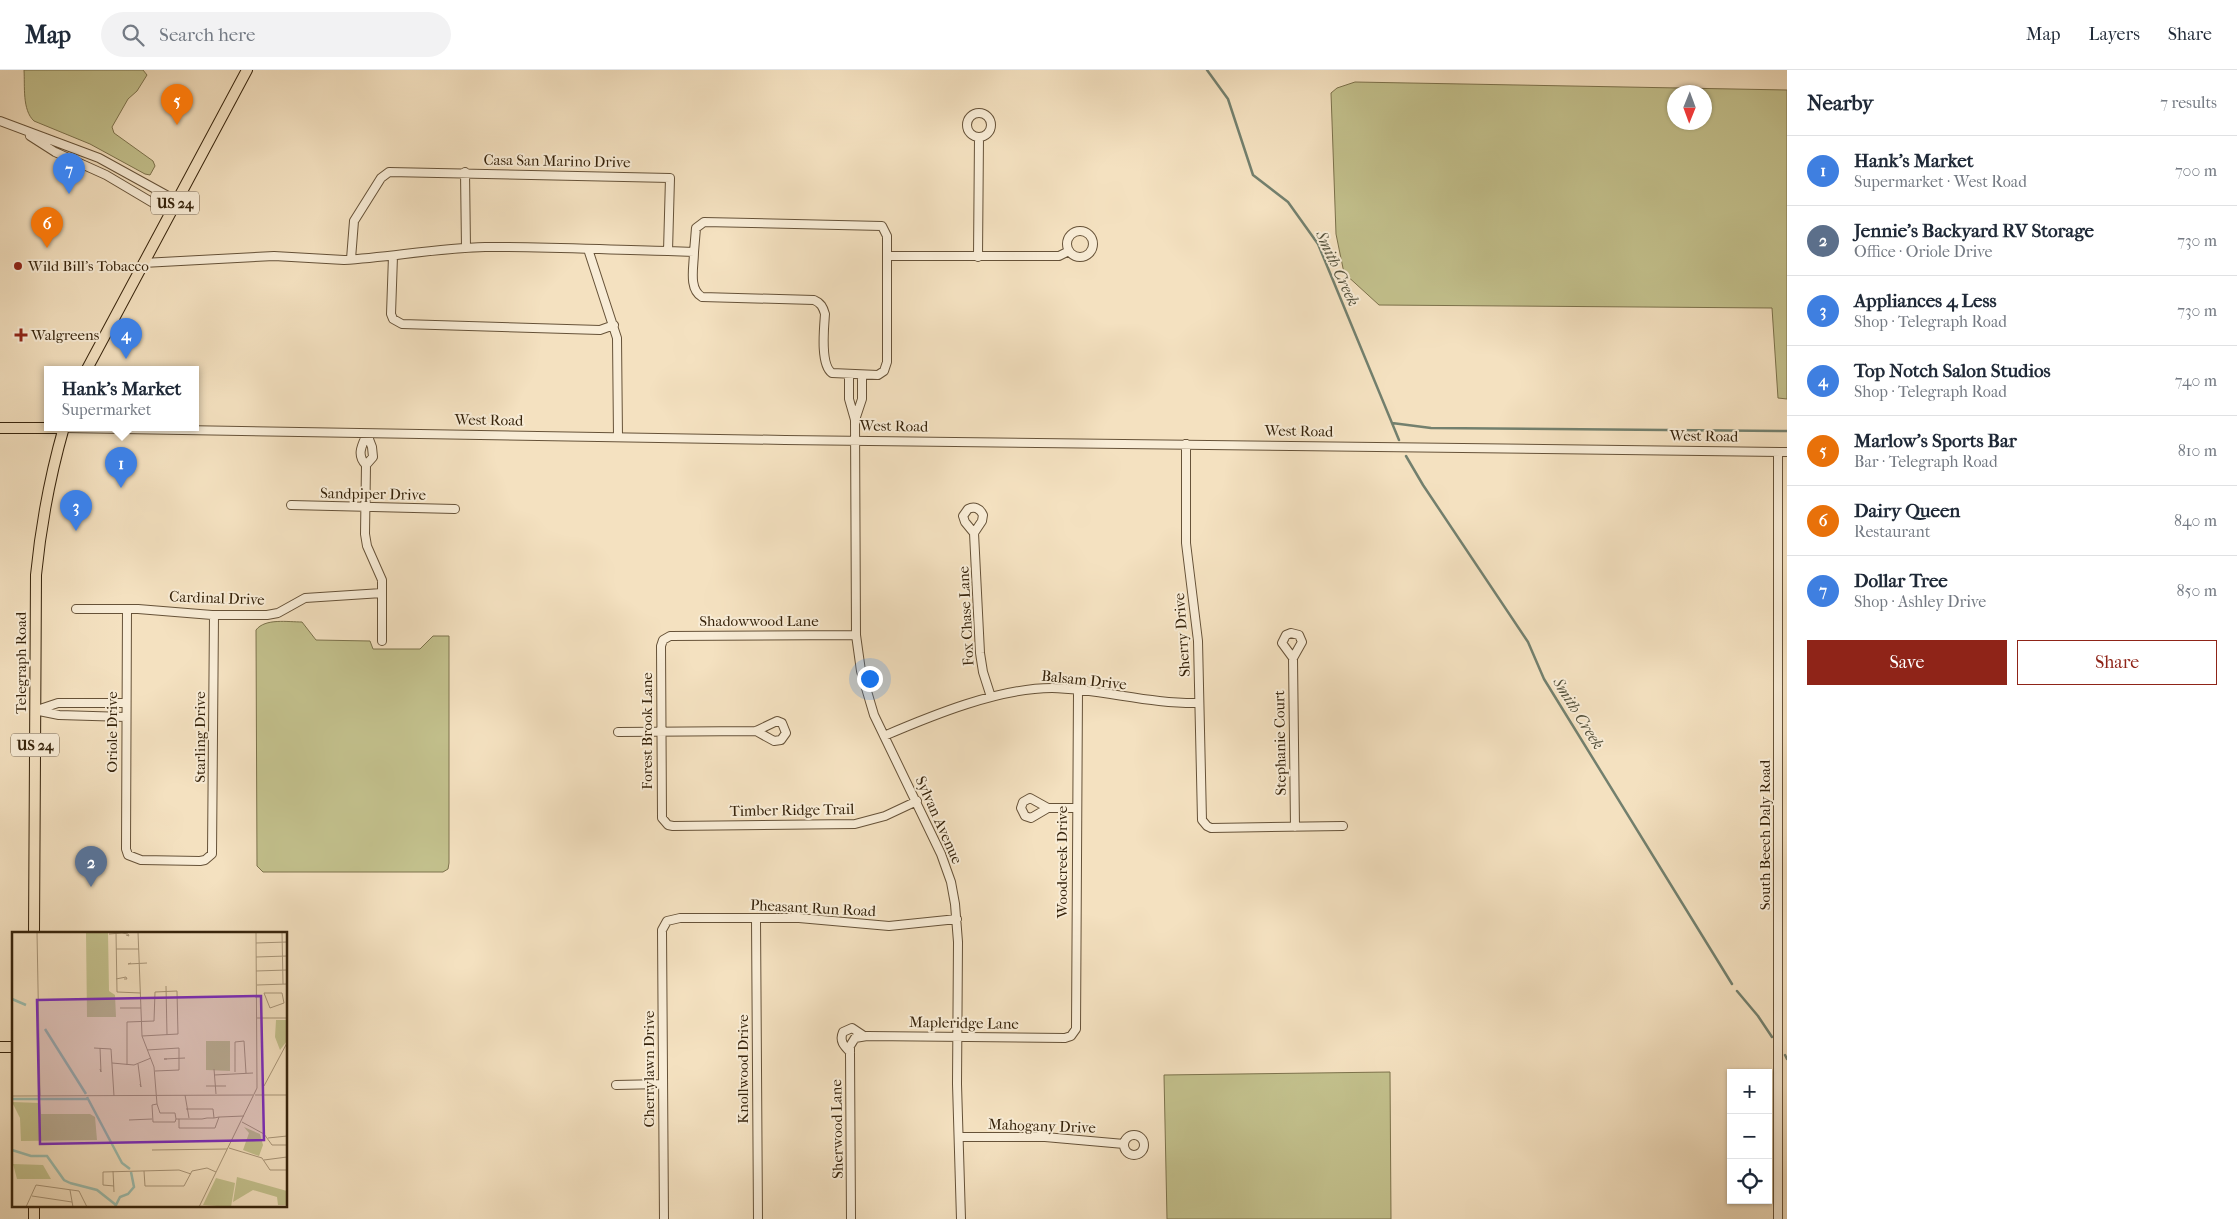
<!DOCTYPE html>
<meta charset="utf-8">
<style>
body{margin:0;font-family:"IM FELL French Canon",serif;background:#f2f2f3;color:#1f2937}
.controls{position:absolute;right:15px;bottom:15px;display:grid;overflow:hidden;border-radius:0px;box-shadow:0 1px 4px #0004}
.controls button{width:45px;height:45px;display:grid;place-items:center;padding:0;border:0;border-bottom:1px solid #e0e1e3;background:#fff;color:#1f2937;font:25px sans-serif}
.compass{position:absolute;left:1667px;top:15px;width:45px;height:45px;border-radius:50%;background:#fff;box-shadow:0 1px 4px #0004;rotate:181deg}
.you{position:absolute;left:869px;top:608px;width:18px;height:18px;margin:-12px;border:4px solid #fff;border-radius:50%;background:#1a73e8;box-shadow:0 0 0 8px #1a73e833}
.badge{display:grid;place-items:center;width:32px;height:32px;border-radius:50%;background:#8f2418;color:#fff;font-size:16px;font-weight:700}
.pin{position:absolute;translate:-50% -41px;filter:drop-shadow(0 1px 2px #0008)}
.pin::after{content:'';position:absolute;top:26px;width:18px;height:15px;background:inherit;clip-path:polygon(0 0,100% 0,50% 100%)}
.popup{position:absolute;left:44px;top:296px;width:155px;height:65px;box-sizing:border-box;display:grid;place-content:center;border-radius:0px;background:#fff;filter:drop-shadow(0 1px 4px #0005);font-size:16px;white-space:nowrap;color:#747a83}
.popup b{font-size:19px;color:#1f2937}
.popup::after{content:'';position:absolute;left:50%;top:100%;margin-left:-10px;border:10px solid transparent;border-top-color:#fff}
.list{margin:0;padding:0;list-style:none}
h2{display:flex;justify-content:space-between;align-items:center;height:65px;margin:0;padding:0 20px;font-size:21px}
h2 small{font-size:16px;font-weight:400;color:#747a83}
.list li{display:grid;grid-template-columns:32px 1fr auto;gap:15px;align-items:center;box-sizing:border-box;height:70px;padding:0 20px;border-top:1px solid #e0e1e3}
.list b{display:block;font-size:19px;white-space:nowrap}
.list p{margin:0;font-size:16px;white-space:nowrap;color:#747a83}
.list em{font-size:16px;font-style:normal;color:#747a83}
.actions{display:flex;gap:10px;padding:15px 20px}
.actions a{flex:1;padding:11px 0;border:1px solid #8f2418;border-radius:0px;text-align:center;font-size:18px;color:#8f2418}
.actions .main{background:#8f2418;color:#fff}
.icon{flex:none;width:28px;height:28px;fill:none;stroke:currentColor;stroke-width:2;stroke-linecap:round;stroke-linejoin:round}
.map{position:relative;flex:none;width:1787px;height:1149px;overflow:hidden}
header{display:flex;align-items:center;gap:30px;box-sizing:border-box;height:70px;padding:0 25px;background:#fff;border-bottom:1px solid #e0e1e3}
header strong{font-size:24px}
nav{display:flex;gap:28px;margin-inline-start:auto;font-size:18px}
.search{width:350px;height:45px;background:#f2f2f3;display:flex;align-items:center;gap:12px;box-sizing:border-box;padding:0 18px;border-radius:28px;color:#747a83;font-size:19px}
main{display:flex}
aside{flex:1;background:#fff}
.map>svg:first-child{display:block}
</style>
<header>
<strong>Map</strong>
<div class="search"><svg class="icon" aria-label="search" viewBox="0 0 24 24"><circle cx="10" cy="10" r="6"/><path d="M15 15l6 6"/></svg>Search here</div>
<nav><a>Map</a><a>Layers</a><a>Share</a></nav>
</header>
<main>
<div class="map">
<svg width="1787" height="1149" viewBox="0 0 1787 1149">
<rect width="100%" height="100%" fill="#f4e1c0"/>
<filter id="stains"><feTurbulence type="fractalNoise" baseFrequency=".004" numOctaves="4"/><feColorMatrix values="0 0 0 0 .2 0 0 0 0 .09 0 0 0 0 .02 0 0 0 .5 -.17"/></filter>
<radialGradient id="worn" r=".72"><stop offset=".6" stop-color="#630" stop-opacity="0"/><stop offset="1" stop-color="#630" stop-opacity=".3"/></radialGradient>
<path fill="#c3c18d" stroke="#7c724c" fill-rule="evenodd" d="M24 0H143L147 5 137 21 128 29 112 57 114 63 153 91 155 96 150 105 145 104 90 74 34 51C22 40 25 16 24 0Z
M1355 12 1787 20V329L1778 328 1772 238 1379 235 1344 203 1336 164 1331 23 1337 18ZM1704 22V52H1674V22Z
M302 552 316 570 370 571 373 579H420L433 566H449V793L448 799 443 802H263L257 796 256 560C265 548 288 552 302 552Z
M1390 1002 1391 1149H1167L1164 1005Z"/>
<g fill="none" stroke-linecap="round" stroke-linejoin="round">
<path stroke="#73806e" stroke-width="2.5" d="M1207 0 1228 29 1253 105 1288 132 1318 174 1399 370
M1392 353 1431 358 1787 361
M1406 386 1423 415 1528 572 1544 609 1732 914
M1737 921 1758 946 1772 967
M1785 985 1787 989"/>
<g stroke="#665238" stroke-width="10">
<path id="minor" d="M967 55a12 12 0 1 1 24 0a12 12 0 1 1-24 0Z
M0 51 99 88 177 131
M30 66 55 82 106 105 170 143
M465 102 466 178
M1067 174a13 13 0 1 1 26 0a13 13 0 1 1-26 0Z
M588 179 617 268 618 367
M668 181 694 182C694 196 688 219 702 227L814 230C821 233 823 237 825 244 824 258 820 295 832 303L878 305 884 301 887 292V166L882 156 704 152 696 158 694 182
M393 186 391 244 393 249 402 254 600 260 614 255
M887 186H1059L1069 181
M978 187 979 67
M143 193 274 186 344 190C391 187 438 178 485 177 546 176 607 180 668 181L670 108 389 102 381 108 354 151 351 189
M849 305V329L855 350 856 565 861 601 874 645 941 784 951 812 955 834 958 872 957 1014 961 1149
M855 350 862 329V305
M64 358 785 370 1787 382
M367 364 372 377 373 387 366 395 365 464 367 476 382 510V571
M1186 374V473L1198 571 1202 750 1207 756 1211 758 1343 756
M366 395C356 385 362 375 367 364
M291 435 455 439
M974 463 965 452 963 446 968 439C974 436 980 438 983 445L982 451 974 463 980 583 983 602 991 627
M76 539H138L212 545H267L278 543 305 528 382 523
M127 539 126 779 128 785 141 790 200 791 205 790 212 784 214 545
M856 565 670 566 663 570 661 576 662 748 668 755 673 756 855 754 885 746 917 731
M1293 588 1302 572 1299 565 1291 563 1286 565 1282 573 1293 588 1295 757
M37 640 58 633H126
M39 641 59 645 126 647
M618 662 756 661 777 651 782 653 786 663 781 670 774 671 756 661
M884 666C933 645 999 618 1052 618 1101 619 1149 634 1199 633
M1048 738 1030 728 1023 732 1021 738 1025 746 1031 748 1048 738H1076
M756 849 758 1149
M850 982C844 976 839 971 843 962L852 958 864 966
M616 1015 663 1014
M1124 1075a10 10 0 1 1 20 0a10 10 0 1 1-20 0Z
M959 1067H1045L1124 1074
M664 1149 662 860 667 851 680 848H799L889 856 957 849
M851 1149 850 982V976L855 968 867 966 1065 968 1071 966 1076 959 1078 621
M1778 1149V382"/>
</g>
<g stroke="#36230b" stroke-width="12">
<path id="major" d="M87 299 247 0
M0 358H64
M34 863 36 505C41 454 50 406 64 357
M0 977H14
M34 1149V1135"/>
</g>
<use href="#minor" stroke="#f8ecd6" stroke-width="8"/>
<use href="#major" stroke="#f4e1c0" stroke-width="10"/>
</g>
<g fill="#8f2418" stroke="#f8ecd6" stroke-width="2">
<circle cx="18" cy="196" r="5"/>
<path d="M18.5 257.5h5v5h5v5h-5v5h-5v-5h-5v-5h5z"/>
</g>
<g text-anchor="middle" stroke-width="4" stroke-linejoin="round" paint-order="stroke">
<g fill="#f8ecd6" stroke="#705f48" stroke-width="1">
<rect x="151" y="121.5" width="48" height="23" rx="4"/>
<rect x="11" y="663.5" width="48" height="23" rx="4"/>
</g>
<g font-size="14" font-weight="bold" fill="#36230b">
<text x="175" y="138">US 24</text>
<text x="35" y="680">US 24</text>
</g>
<g font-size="15" fill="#36230b" stroke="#f8ecd6">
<text transform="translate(557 91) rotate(1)" y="5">Casa San Marino Drive</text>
<text transform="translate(489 350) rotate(1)" y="5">West Road</text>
<text transform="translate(894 356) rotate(1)" y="5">West Road</text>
<text transform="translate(1299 361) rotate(1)" y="5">West Road</text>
<text transform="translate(1704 366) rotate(1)" y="5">West Road</text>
<text transform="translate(373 424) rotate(1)" y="5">Sandpiper Drive</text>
<text transform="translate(217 528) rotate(2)" y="5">Cardinal Drive</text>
<text transform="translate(966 546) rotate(-93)" y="5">Fox Chase Lane</text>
<text x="759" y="556">Shadowwood Lane</text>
<text transform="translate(1182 565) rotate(-94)" y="5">Sherry Drive</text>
<text transform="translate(21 593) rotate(-90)" y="5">Telegraph Road</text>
<text transform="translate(1084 610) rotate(6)" y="5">Balsam Drive</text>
<text transform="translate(647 661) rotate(-90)" y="5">Forest Brook Lane</text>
<text transform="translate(112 662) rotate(-90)" y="5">Oriole Drive</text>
<text transform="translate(200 667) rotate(-90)" y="5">Starling Drive</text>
<text transform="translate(1280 673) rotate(-91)" y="5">Stephanie Court</text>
<text transform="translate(792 740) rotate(-1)" y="5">Timber Ridge Trail</text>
<text transform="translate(939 750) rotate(66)" y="5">Sylvan Avenue</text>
<text transform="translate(1765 765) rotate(-90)" y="5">South Beech Daly Road</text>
<text transform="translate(1062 792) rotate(-90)" y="5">Woodcreek Drive</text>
<text transform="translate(813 838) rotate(3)" y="5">Pheasant Run Road</text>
<text transform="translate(964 953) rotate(1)" y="5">Mapleridge Lane</text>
<text transform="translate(649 999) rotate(-90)" y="5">Cherrylawn Drive</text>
<text transform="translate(743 999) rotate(-90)" y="5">Knollwood Drive</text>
<text transform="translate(1042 1056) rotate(2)" y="5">Mahogany Drive</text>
<text transform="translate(837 1059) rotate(-91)" y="5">Sherwood Lane</text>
</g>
<g font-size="15" fill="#36230b" stroke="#f8ecd6" text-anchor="start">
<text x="28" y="201">Wild Bill's Tobacco</text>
<text x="31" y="270">Walgreens</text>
</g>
<g font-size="16" font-style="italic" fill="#55523d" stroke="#f8ecd6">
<text transform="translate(1338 198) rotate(65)" y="6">Smith Creek</text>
<text transform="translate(1579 643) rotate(58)" y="6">Smith Creek</text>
</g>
</g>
<g transform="translate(12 862)">
<rect width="275" height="275" fill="#f4e1c0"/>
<path d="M74 0H96L97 59 103 63 104 85H75ZM264 88H275V109L268 118 263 105ZM194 109H218V139L194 138ZM0 170 28 171 29 182H78L83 185 85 208 9 209 8 186ZM232 195 248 202 251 213 247 224 231 218 237 201ZM1 232 31 233 39 247H5ZM225 245 275 259V273H266L265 265 241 258 221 270ZM204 246 223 251 219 275 191 273Z" fill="#c3c18d"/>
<path fill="none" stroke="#9cbeb0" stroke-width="2.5" d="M0 67 14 73M33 97 74 162M75 165 110 231 118 237M0 167H76M0 218 19 224H35L52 248 58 251M58 251 85 258 104 273M103 275 108 265 116 262 122 255 119 240"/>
<path fill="none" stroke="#a89578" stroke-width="1" d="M25 0 28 164M104 0 105 60 129 61M126 0 130 104 142 135 145 172 148 181H163L164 187H167M270 0 271 52M97 2 110 1 116 2 117 4 114 3M244 11 275 10M104 17H127M244 25 275 24M119 31 116 32 135 31M244 39 275 38M104 47 114 45 115 47H112M245 53 275 52M154 54 155 103M252 61H270L272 71 258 76ZM108 76H129M245 86H275M82 116 99 117 102 164M88 116 89 140 88 137M135 118 167 116V138L143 139M155 127H152L173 126M100 131 122 133 139 126M126 132 129 155 128 152M115 133V90L142 89 143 60 165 59 166 102 130 104M202 137 204 162M223 140V110L232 109 234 141M202 143 241 141M194 154H214M252 154 275 111M173 163 177 186M243 163H275M0 164 241 163M145 172 140 173 141 190H163L164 187M174 177H201L202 186M207 185 203 196H167V187H190L195 186H202L207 185H208L232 184M117 188 140 187M230 190 252 202 260 213H275M256 206 275 204M217 216 250 226 258 238H275M140 218 215 217M252 228 275 225M101 239 102 260M132 239 133 254H172L180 239M180 239 195 236 204 240M102 254 91 253V240L167 238 179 242M58 258 61 275M20 264 60 270M14 275 24 253 67 259 75 275M187 275 245 156 244 0"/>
<path fill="#7b2cbf" fill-opacity="0.15" stroke="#7b2cbf" stroke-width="2.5" d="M249 64 252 208 28 212 25 68Z"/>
<rect width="275" height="275" fill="none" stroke="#36230b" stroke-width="2.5"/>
</g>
<rect width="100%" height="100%" filter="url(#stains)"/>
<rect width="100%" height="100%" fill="url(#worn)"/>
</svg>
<div class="controls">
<button>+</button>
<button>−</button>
<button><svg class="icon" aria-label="locate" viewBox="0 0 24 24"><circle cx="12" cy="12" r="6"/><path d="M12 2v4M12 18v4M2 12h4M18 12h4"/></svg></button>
</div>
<svg class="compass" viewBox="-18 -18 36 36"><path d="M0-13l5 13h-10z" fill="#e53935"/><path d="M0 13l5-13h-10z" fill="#747a83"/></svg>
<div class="you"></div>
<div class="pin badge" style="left:121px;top:418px;background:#3f7fe0">1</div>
<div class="popup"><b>Hank's Market</b>Supermarket</div>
<div class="pin badge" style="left:91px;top:817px;background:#5c6f8a">2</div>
<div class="pin badge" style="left:76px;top:461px;background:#3f7fe0">3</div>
<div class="pin badge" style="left:126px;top:289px;background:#3f7fe0">4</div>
<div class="pin badge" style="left:177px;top:55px;background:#e8710a">5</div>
<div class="pin badge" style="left:47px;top:178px;background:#e8710a">6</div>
<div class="pin badge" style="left:69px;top:124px;background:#3f7fe0">7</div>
</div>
<aside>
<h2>Nearby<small>7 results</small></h2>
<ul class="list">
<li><span class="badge" style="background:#3f7fe0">1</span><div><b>Hank's Market</b><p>Supermarket · West Road</p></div><em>700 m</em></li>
<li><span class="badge" style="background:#5c6f8a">2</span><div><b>Jennie's Backyard RV Storage</b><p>Office · Oriole Drive</p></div><em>730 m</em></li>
<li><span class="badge" style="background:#3f7fe0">3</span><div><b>Appliances 4 Less</b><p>Shop · Telegraph Road</p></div><em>730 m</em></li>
<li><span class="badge" style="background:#3f7fe0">4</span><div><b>Top Notch Salon Studios</b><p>Shop · Telegraph Road</p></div><em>740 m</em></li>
<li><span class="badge" style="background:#e8710a">5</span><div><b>Marlow's Sports Bar</b><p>Bar · Telegraph Road</p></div><em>810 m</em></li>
<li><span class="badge" style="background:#e8710a">6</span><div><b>Dairy Queen</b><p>Restaurant</p></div><em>840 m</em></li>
<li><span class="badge" style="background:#3f7fe0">7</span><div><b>Dollar Tree</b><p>Shop · Ashley Drive</p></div><em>850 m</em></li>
</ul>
<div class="actions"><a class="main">Save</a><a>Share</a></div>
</aside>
</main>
